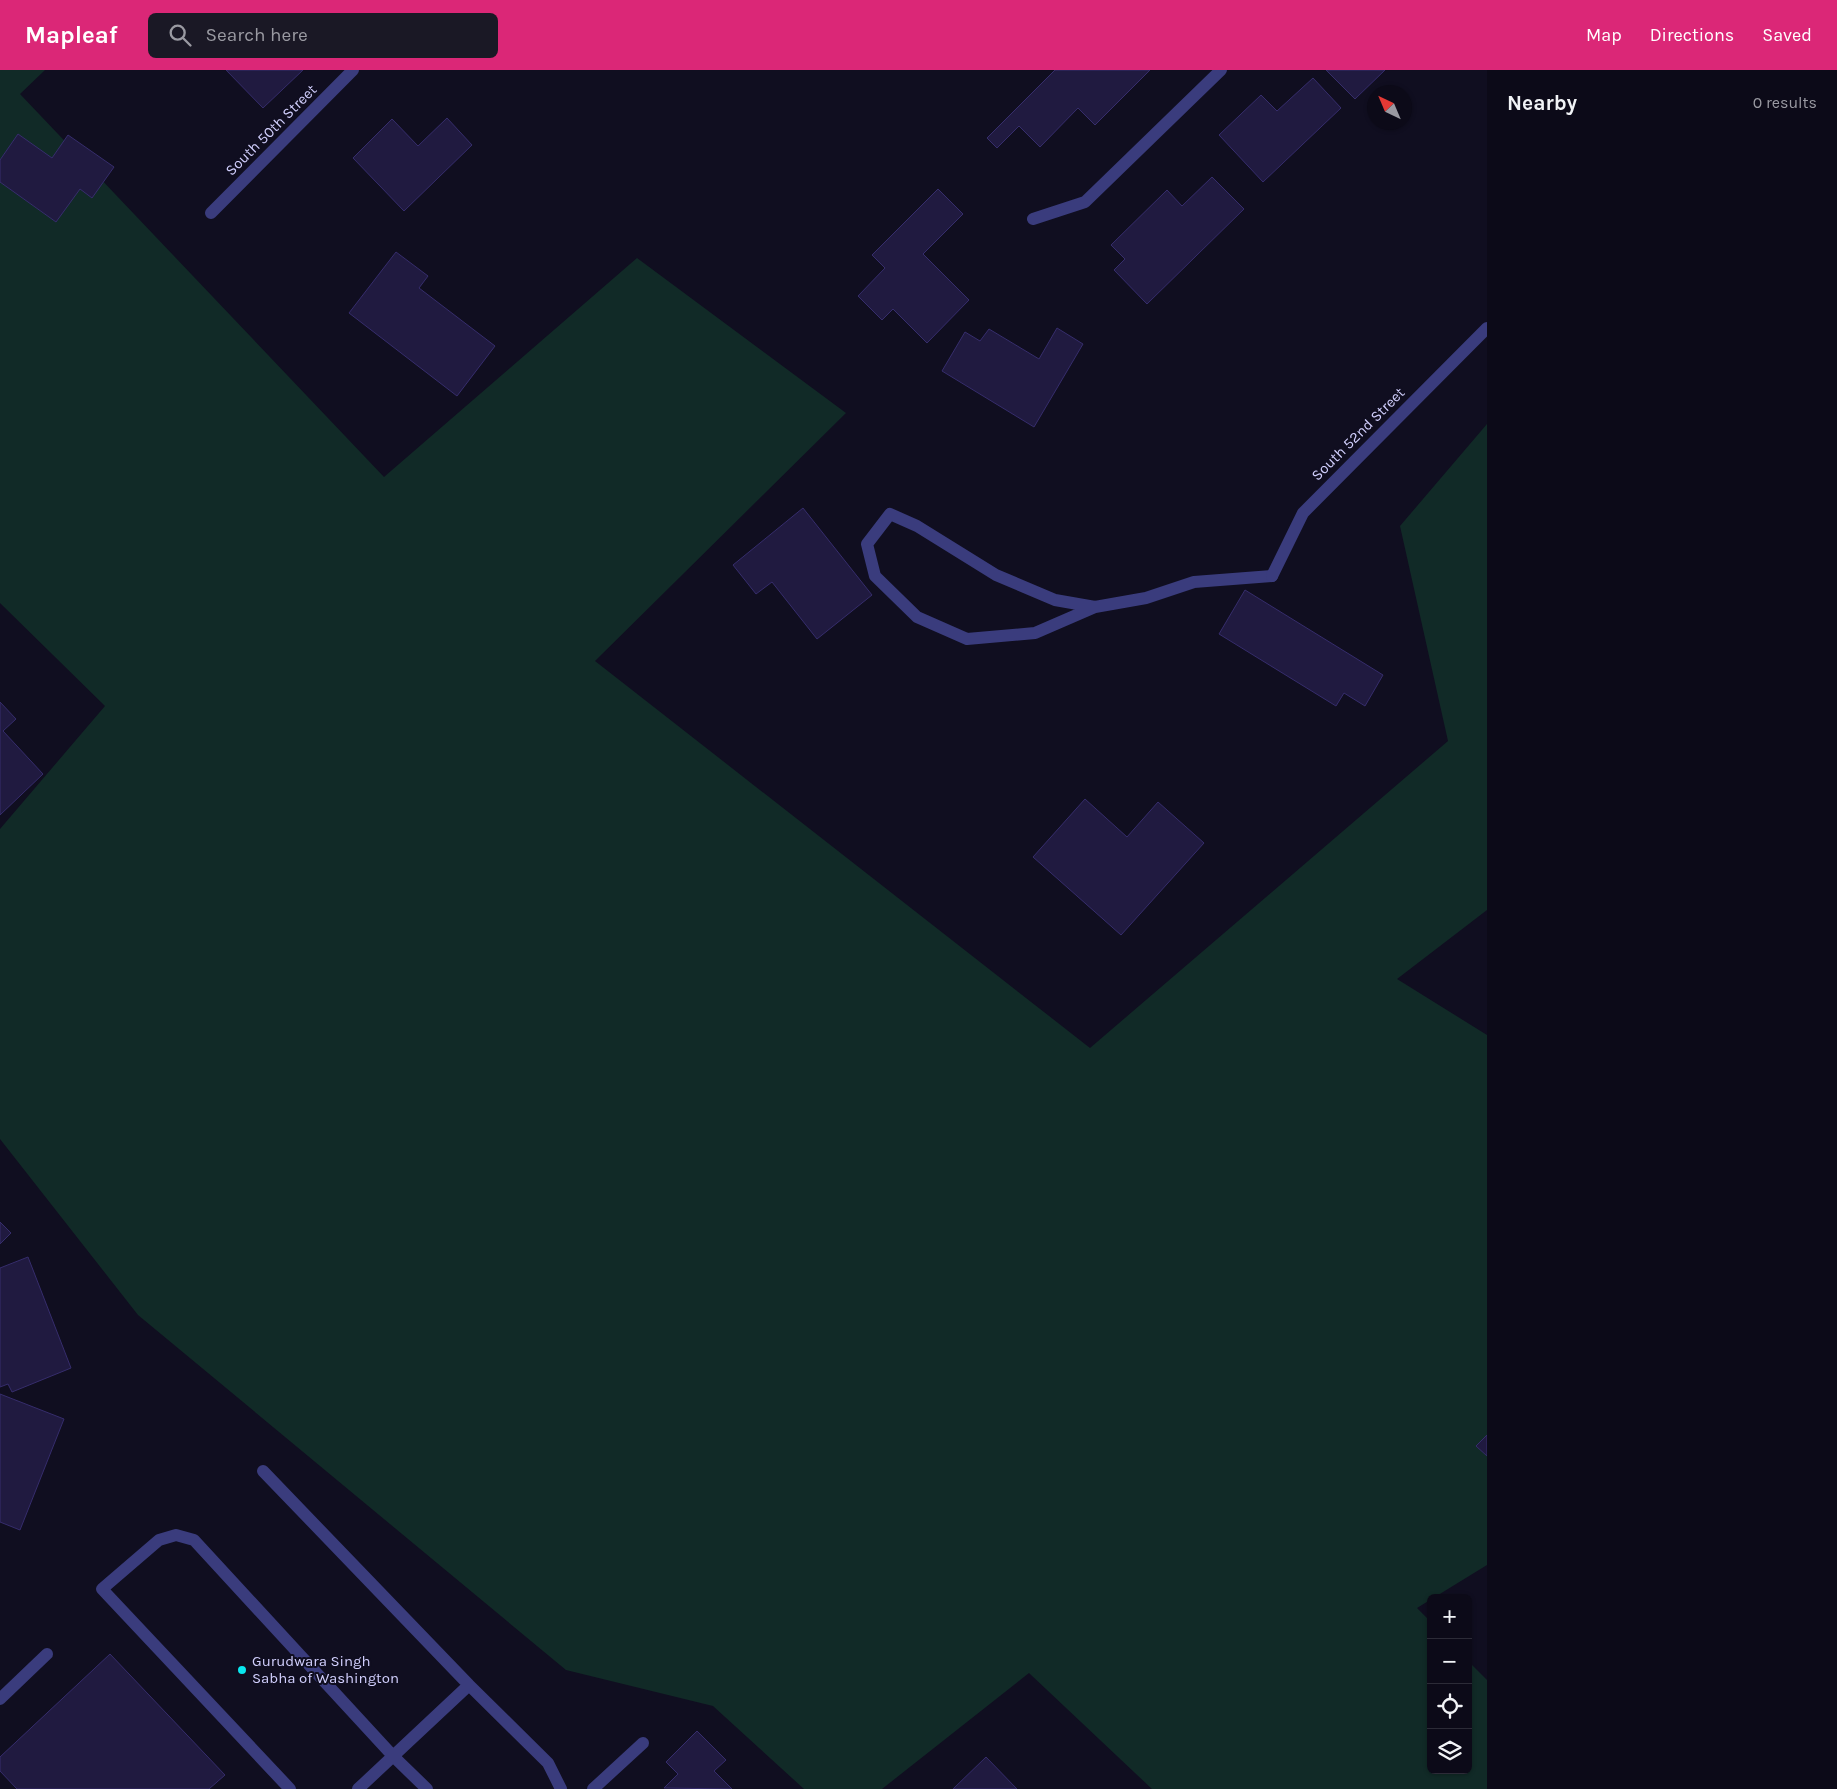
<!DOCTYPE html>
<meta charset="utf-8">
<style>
body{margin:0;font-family:Karla,sans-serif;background:#1a1825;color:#f1f3f6}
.controls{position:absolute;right:15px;bottom:15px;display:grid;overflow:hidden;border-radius:8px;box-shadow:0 1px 4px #0004}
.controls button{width:45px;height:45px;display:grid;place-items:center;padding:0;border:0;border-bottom:1px solid #2c2b37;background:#0c0a18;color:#f1f3f6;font:25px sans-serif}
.compass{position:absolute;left:1367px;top:15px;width:45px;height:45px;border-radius:50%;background:#0c0a18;box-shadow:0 1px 4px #0004;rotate:316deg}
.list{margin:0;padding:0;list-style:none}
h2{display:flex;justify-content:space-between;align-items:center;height:65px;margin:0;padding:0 20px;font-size:21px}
h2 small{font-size:16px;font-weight:400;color:#9a9aa2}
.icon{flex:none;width:28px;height:28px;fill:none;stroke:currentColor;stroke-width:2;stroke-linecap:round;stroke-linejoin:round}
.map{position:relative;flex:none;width:1487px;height:1719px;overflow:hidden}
header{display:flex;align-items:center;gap:30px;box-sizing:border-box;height:70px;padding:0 25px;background:#db2777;color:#fff}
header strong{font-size:24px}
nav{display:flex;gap:28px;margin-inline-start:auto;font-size:18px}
.search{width:350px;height:45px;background:#1a1825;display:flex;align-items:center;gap:12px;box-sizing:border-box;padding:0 18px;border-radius:8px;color:#9a9aa2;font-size:19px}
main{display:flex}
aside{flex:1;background:#0c0a18}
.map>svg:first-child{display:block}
</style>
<header>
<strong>Mapleaf</strong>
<div class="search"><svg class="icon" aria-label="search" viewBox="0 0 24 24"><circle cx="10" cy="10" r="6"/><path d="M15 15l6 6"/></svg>Search here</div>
<nav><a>Map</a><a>Directions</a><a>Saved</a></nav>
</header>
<main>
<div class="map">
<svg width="1487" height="1719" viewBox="0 0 1487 1719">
<rect width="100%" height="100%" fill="#100e20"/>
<path fill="#112a27" d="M0 0H45L20 24 384 407 637 188 846 343 595 591 1090 978 1448 671 1400 456 1487 354V840L1397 909 1487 965V1495L1417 1538 1431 1552V1700H1468V1591L1487 1610V1719H1152L1029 1603 882 1719H804L713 1636 566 1600 138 1245 0 1069V759L105 636 0 533Z"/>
<path fill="#201a40" stroke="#362d6c" d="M226 0H303L263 38Z
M1055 0H1150L1095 55 1078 38 1040 77 1019 56 997 78 987 68Z
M1326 0H1385L1355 29Z
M1313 8 1341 38 1263 112 1219 65 1261 25 1277 41Z
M447 48 472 75 404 141 353 88 392 49 418 76Z
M18 64 52 88 68 65 114 97 92 128 80 119 56 152 0 112V90Z
M1212 107 1244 139 1147 234 1114 200 1125 189 1111 175 1167 120 1182 136Z
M938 119 963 144 923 184 969 230 927 273 893 239 882 250 858 226 885 198 872 185Z
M396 182 428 206 419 218 495 276 457 326 349 243Z
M1057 258 1083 274 1034 357 942 301 965 262 980 271 989 259 1039 289Z
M803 438 872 525 817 569 772 512 756 524 733 495Z
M1245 520 1383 605 1365 636 1344 623 1336 636 1219 564Z
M0 632 16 649 3 661 43 704 0 745Z
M1085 729 1127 767 1158 732 1204 773 1121 865 1033 787Z
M0 1152 11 1163 0 1174Z
M28 1187 71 1298 12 1322 8 1314 0 1317V1198Z
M0 1324 64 1349 20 1460 0 1452Z
M1487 1365V1386L1476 1376Z
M110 1584 225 1705 209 1719H17L0 1701V1687Z
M697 1661 726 1690 714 1701 732 1719 664 1718 678 1704 666 1692Z
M986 1687 1017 1719H953Z"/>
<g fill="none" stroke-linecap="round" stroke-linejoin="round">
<path stroke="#3a3c7d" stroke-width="12" d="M1095 537 1055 530 996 505 917 456 890 444 867 474 875 506 917 547 967 569 1035 563 1095 537 1146 528 1194 512 1272 506
M263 1401 469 1615 548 1693 561 1719
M0 1629 47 1584
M290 1719 102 1519 159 1470 176 1465 194 1470 393 1686 427 1719
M358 1719 469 1615
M593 1719 643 1673"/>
<path stroke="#3a3c7d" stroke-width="12" d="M211 143 353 0
M1033 149 1085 132 1221 0
M1272 506 1303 443 1487 258"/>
</g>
<circle fill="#09e7ef" stroke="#100e20" stroke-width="2" cx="242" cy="1600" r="5"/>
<g text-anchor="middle" stroke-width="4" stroke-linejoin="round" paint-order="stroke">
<g font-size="15" fill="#d1cffd" stroke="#100e20">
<text transform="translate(271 60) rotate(-45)" y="5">South 50th Street</text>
<text transform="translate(1358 364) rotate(-45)" y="5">South 52nd Street</text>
</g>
<g font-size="15" fill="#d1cffd" stroke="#100e20" text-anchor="start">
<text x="252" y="1596">Gurudwara Singh<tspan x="252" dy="17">Sabha of Washington</tspan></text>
</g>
</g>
</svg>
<div class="controls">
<button>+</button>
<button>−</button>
<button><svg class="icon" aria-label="locate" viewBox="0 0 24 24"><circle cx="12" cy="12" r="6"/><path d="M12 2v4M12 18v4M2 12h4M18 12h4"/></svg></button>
<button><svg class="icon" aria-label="layers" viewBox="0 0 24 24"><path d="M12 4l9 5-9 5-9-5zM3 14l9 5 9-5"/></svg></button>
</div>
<svg class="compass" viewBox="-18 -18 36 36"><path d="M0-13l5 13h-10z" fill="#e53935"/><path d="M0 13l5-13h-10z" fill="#9a9aa2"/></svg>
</div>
<aside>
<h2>Nearby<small>0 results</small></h2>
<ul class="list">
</ul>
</aside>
</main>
